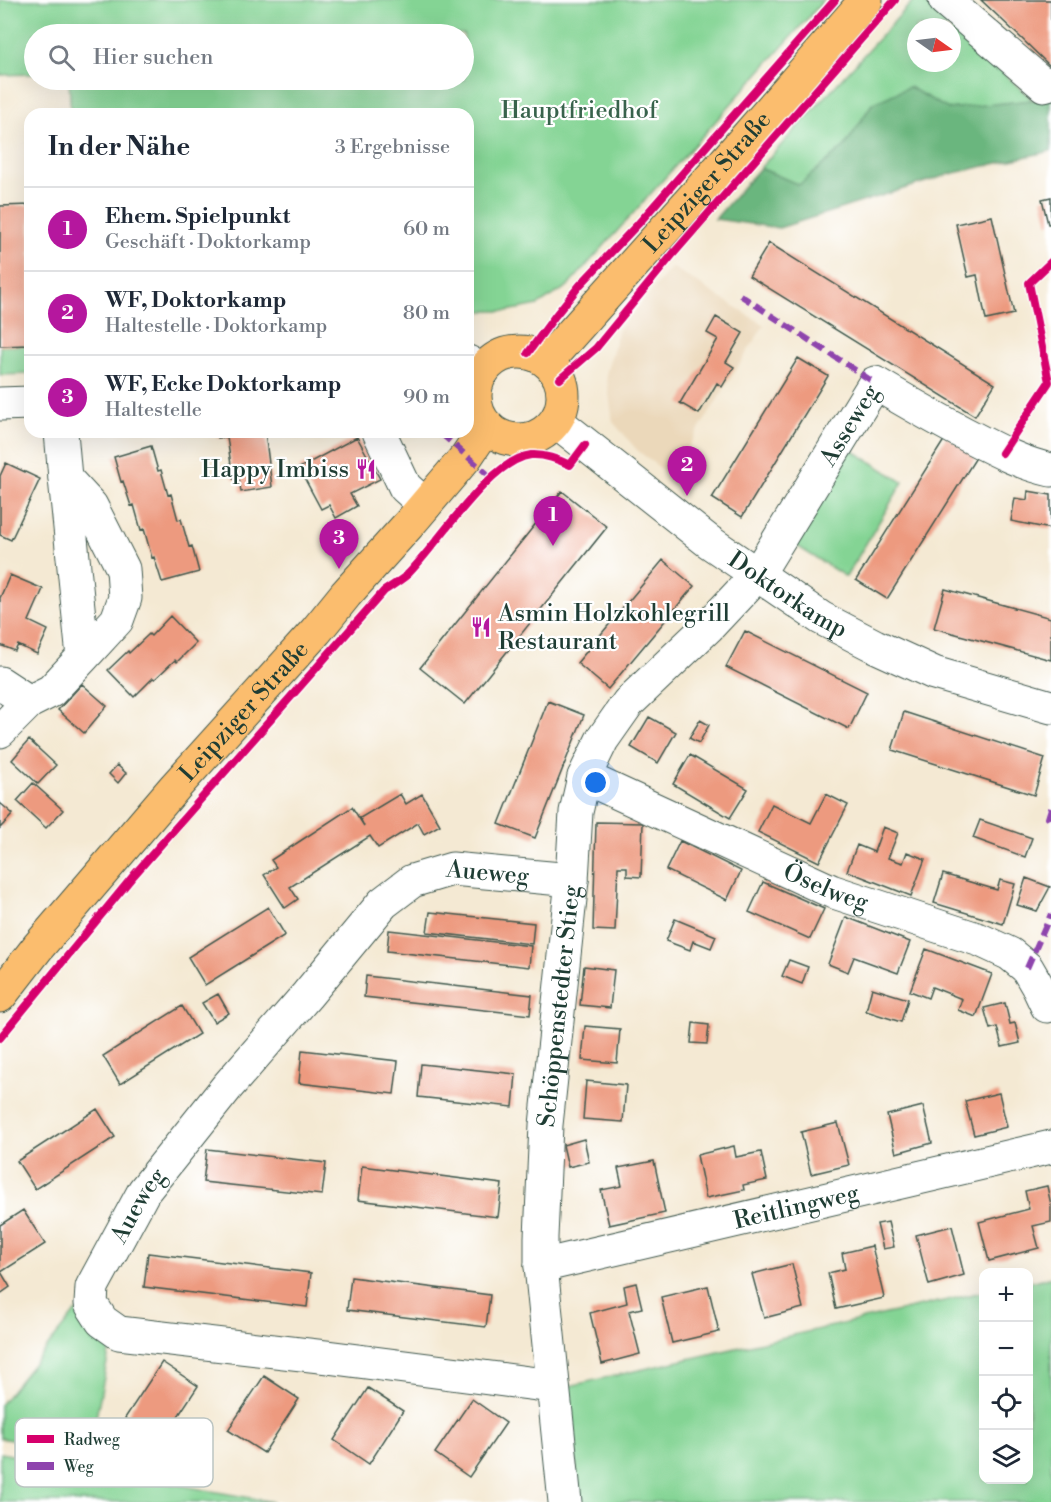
<!DOCTYPE html>
<html lang="de">
<meta charset="utf-8">
<style>
body{margin:0;font-family:"Libre Bodoni",serif;background:#f6f6f7;color:#1f2937}
.controls{position:absolute;right:18px;bottom:18px;display:grid;overflow:hidden;border-radius:12px;box-shadow:0 6px 24px #0002}
.controls button{width:54px;height:54px;display:grid;place-items:center;padding:0;border:0;border-bottom:2px solid #e0e1e3;background:#fff;color:#1f2937;font:30px sans-serif}
.compass{position:absolute;left:907px;top:18px;width:54px;height:54px;border-radius:50%;background:#fff;box-shadow:0 6px 24px #0002;rotate:104deg}
.you{position:absolute;left:596px;top:783px;width:21px;height:21px;margin:-15px;border:4px solid #fff;border-radius:50%;background:#1a73e8;box-shadow:0 0 0 9px #1a73e833}
.badge{display:grid;place-items:center;width:39px;height:39px;border-radius:50%;background:#b5179e;color:#fff;font-size:20px;font-weight:700}
.pin{position:absolute;translate:-50% -50px;filter:drop-shadow(0 2px 3px #0008)}
.pin::after{content:'';position:absolute;top:32px;width:21px;height:18px;background:inherit;clip-path:polygon(0 0,100% 0,50% 100%)}
.list{margin:0;padding:0;list-style:none}
h2{display:flex;justify-content:space-between;align-items:center;height:78px;margin:0;padding:0 24px;font-size:26px}
h2 small{font-size:20px;font-weight:400;color:#747a83}
.list li{display:grid;grid-template-columns:39px 1fr auto;gap:18px;align-items:center;box-sizing:border-box;height:84px;padding:0 24px;border-top:2px solid #e0e1e3}
.list b{display:block;font-size:22px;white-space:nowrap}
.list p{margin:0;font-size:20px;white-space:nowrap;color:#747a83}
.list em{font-size:20px;font-style:normal;color:#747a83}
.icon{flex:none;width:33px;height:33px;fill:none;stroke:currentColor;stroke-width:2;stroke-linecap:round;stroke-linejoin:round}
.map{position:relative;flex:none;width:1051px;height:1502px;overflow:hidden}
.search{position:absolute;background:#fff;box-shadow:0 6px 24px #0002;left:24px;top:24px;width:450px;height:66px;display:flex;align-items:center;gap:15px;box-sizing:border-box;padding:0 21px;border-radius:33px;color:#747a83;font-size:22px}
.panel{position:absolute;background:#fff;box-shadow:0 6px 24px #0002;left:24px;top:108px;width:450px;height:330px;border-radius:18px}
.map>svg:first-child{display:block}
</style>
<div class="map">
<svg width="1051" height="1502" viewBox="0 0 1051 1502">
<rect width="100%" height="100%" fill="#fff"/>
<filter id="ink" filterUnits="userSpaceOnUse"><feTurbulence type="fractalNoise" baseFrequency=".0167" numOctaves="2"/><feDisplacementMap in="SourceGraphic" scale="12" xChannelSelector="R" yChannelSelector="G"/><feConvolveMatrix kernelMatrix="1 2 1 2 8 2 1 2 1" color-interpolation-filters="sRGB"/></filter>
<filter id="wash" filterUnits="userSpaceOnUse"><feTurbulence type="fractalNoise" baseFrequency=".008" numOctaves="4" result="noise"/><feDisplacementMap in="SourceGraphic" scale="24" xChannelSelector="R" yChannelSelector="G"/><feGaussianBlur stdDeviation="1.35" result="paint"/><feColorMatrix in="noise" values="0 0 0 0 0 0 0 0 0 0 0 0 0 0 0 0 0 1.4 0 .05"/><feComposite in="paint" operator="in"/></filter>
<g filter="url(#wash)">
<rect width="100%" height="100%" fill="#f4e9d3"/>
<path fill="#ebd8ba" d="M672 267 764 325 670 476 637 450 613 422 606 374 619 329Z"/>
<path fill="#84d494" stroke="#528864" stroke-width="1.5" d="M0 0H824L568 286 538 305 507 311H468V114H71L69 80H464V34H34V74L0 75Z
M914 0H922L952 27H916V63H952V27L1033 100 948 109 909 87 872 104 845 146 799 185 760 168Z
M30 345V374L0 375V346Z
M839 442 903 482 846 577 781 536Z
M1051 1277V1502H579L569 1386 983 1292 984 1480H1028L1029 1282Z
M76 1311 111 1342 89 1453 0 1438V1405Z
M0 1453 273 1502H0Z"/>
<path fill="#6bb67e" stroke="#457a59" stroke-width="1.5" d="M909 87 948 109 1051 98V151L954 173 779 228 715 219 760 168 799 185 845 146 872 104Z"/>
<g id="blocks">
<path fill="#ed9a7f" d="M981 0H1051V67L1018 35Z
M1051 197V224H1048L1042 199Z
M30 205V345L0 346V206Z
M992 216 1014 314 986 320 977 275 968 277 956 224Z
M769 243 995 384 975 416 749 276Z
M716 317 743 333 726 362 734 367 722 387 717 383 699 414 680 403 718 339 707 333Z
M798 358 828 376 742 517 712 498Z
M218 432H247L248 435 265 432 272 487 241 492 239 478 233 479 227 437 218 438Z
M357 437 380 479 350 494 357 506 336 518 329 505 321 509 299 468Z
M946 437 977 456 887 599 856 580Z
M151 446 158 471 161 470 168 495 171 494 178 520 181 519 189 547 192 546 199 572 162 582 154 557 152 558 144 529 141 530 134 505 131 506 123 481 121 482 114 457Z
M6 463 40 479 11 540 0 535V476Z
M562 491 607 527 465 704 420 668Z
M1028 491 1051 495V529L1011 521 1015 498 1027 500Z
M663 560 694 586 608 689 577 663Z
M10 575 43 589 29 621 48 630 37 654 18 645 15 651 0 645V598Z
M945 589 1051 618V660L934 628Z
M170 616 196 643 177 662 175 660 155 679 153 678 134 697 108 670 128 651 129 653 149 634 151 636Z
M745 631 867 692 849 729 726 667Z
M82 684 107 706 84 733 58 710Z
M548 701 584 715 535 838 499 824Z
M904 712 1045 758 1034 795 892 750Z
M649 717 676 732 658 763 631 747Z
M700 720 709 725 699 743 689 738Z
M29 740 56 765 38 784 12 760Z
M690 755 748 789 730 818 673 784Z
M117 765 126 773 118 783 109 774Z
M33 783 63 810 46 828 17 801Z
M400 794 406 804 422 794 440 825 424 834 418 823 378 848 370 836 290 887 298 899 285 908 264 875 276 867 271 860 352 807 364 826 360 818Z
M826 794 848 805 819 862 758 832 772 804 811 823Z
M0 803 13 814 0 828Z
M980 820 1032 838 1025 857 973 838Z
M596 822 643 823 641 877 627 876V867H618L615 931 593 930Z
M883 827 898 833 888 858 903 863 907 852 925 859 911 896 847 871 857 845 874 852Z
M680 841 741 871 727 900 666 870Z
M943 874 997 890 1000 880 1015 884 1003 924 934 903Z
M1026 878 1050 887 1037 911 1017 905Z
M763 882 824 909 810 939 749 912Z
M268 907 285 935 205 985 188 957Z
M430 912 534 923 532 944 427 932Z
M846 917 910 942 898 973 854 957 848 972 828 964Z
M675 919 716 936 711 948 693 941 690 950 666 941Z
M389 930 531 946 529 967 387 951Z
M926 949 992 974 976 1017 958 1010 962 999 932 987 928 998 910 991Z
M789 960 808 967 802 984 782 976Z
M584 966 614 970 610 1008 580 1005Z
M366 976 532 995 530 1015 364 997Z
M872 988 908 999 901 1022 866 1011Z
M218 994 229 1013 214 1022 202 1003Z
M1005 1003 1010 1024 1015 1023 1020 1043 1002 1047 997 1027 990 1029 984 1008Z
M182 1006 199 1034 120 1084 103 1056Z
M693 1023 709 1025 707 1044 691 1043Z
M585 1026 620 1029 617 1063 582 1060Z
M302 1050 398 1061 394 1094 299 1083Z
M421 1064 516 1074 513 1107 418 1097Z
M586 1081 626 1085 623 1122 583 1119Z
M999 1093 1007 1127 974 1135 965 1101Z
M923 1106 932 1143 896 1153 887 1115Z
M97 1109 115 1137 35 1189 17 1161Z
M838 1123 849 1165 811 1174 801 1132Z
M584 1139 589 1162 568 1167 563 1145Z
M734 1146 736 1157 761 1152 767 1180 743 1185 744 1190 706 1198 697 1155Z
M207 1149 326 1163 322 1195 203 1182Z
M654 1161 665 1213 609 1225 601 1190 622 1186 618 1168Z
M362 1166 502 1184 498 1217 358 1200Z
M1047 1186 1051 1205V1222L1033 1226 1039 1248 989 1261 979 1222 1029 1209 1025 1191Z
M23 1210 45 1244 1 1272 10 1287 0 1294V1225Z
M888 1222 894 1247 883 1249 877 1224Z
M952 1226 964 1275 929 1285 916 1235Z
M872 1246 884 1298 836 1309 828 1273 845 1269 842 1253Z
M148 1253 311 1273 307 1307 144 1287Z
M792 1264 803 1308 764 1318 752 1274Z
M351 1277 490 1295 486 1327 347 1310Z
M636 1283 642 1308 629 1311 640 1354 602 1364 590 1313 627 1303 624 1286Z
M708 1286 719 1332 672 1343 661 1297Z
M162 1362 198 1386 161 1442 125 1418Z
M264 1376 299 1399 264 1453 228 1430Z
M368 1388 403 1411 369 1464 334 1440Z
M472 1399 506 1423 469 1477 435 1453Z"/>
</g>
</g>
<g filter="url(#ink)">
<use href="#blocks" fill-opacity="0" stroke="#3f574c" stroke-width="1.5"/>
<g fill="none" stroke-linecap="round" stroke-linejoin="round">
<g stroke="#3f574c" stroke-width="35">
<g id="minor">
<path d="M945 0 1044 85 1051 83"/>
<path d="M468 362 483 371"/>
<path d="M0 404 30 403"/>
<path id="s1" d="M556 421 708 541 821 618 875 646 934 673 1051 707"/>
<path d="M61 432 65 478"/>
<path d="M379 432 405 487 425 505"/>
<path d="M0 683 29 702"/>
<path d="M0 731 29 702 51 691 83 657 117 620 125 598 123 569 91 506 65 478 83 657"/>
<path id="s2" d="M584 777 831 891 980 940 1010 954 1027 968 1038 987 1047 1006 1051 1005"/>
<path id="s3" d="M541 1266 1051 1147"/>
<path id="s4" d="M552 1386 327 1357 119 1333 102 1321 91 1304 92 1287 144 1191 227 1087 307 995 383 903 412 881 452 869 572 880"/>
<path id="s5" d="M565 1502 541 1266V1237L546 1125 572 880 576 812 584 777 602 740 628 703 709 626 757 575 875 383C907 402 940 421 973 438 998 451 1023 464 1051 470"/>
</g>
</g>
<g stroke="#3f574c" stroke-width="35">
<g id="major">
<circle cx="519" cy="396" r="44"/>
<path id="s6" d="M547 361 717 171 866 0"/>
<path id="s7" d="M0 996 38 947 175 787 316 631 346 594 410 523 466 457 487 426"/>
</g>
</g>
<use href="#minor" stroke="#fff" stroke-width="33"/>
<use href="#major" stroke="#fbbd6e" stroke-width="33"/>
<path stroke="#8e44ad" stroke-width="6" stroke-dasharray="12 6" stroke-linecap="butt" d="M740 295 875 383
M447 432 445 437 491 477
M1051 808 1048 818 1051 824
M1027 968 1051 914"/>
<g stroke="#fff" stroke-width="11">
<path id="cycleway" d="M528 353 555 316 580 285 638 224 835 0
M560 379 596 348 673 254 895 0
M1002 453 1049 382 1029 283 1051 262
M0 1038 134 875 384 591C391 586 400 581 407 575 437 546 489 460 531 455 545 454 558 459 570 465L585 445"/>
</g>
<use href="#cycleway" stroke="#d6006c" stroke-width="8"/>
</g>
</g>
<defs>
<g id="restaurant-bare" transform="scale(1.62)"><path d="M-5-6h1v4h1v-4h1v4h1v-4h1v5L-1.5 .5V6h-2V.5L-5-1ZM5-6V6H3V1.5H1.5Q1.5-4 5-6Z" fill="#b5179e" stroke="#fff" stroke-width="2.5" paint-order="stroke"/></g>
</defs>
<g fill-rule="evenodd">
<use href="#restaurant-bare" x="366" y="469"/>
<use href="#restaurant-bare" x="481" y="627"/>
</g>
<g text-anchor="middle" stroke-width="4.5" stroke-linejoin="round" paint-order="stroke">
<g font-size="24" fill="#38634c" stroke="#fff">
<text x="579" y="118">Hauptfriedhof</text>
</g>
<g font-size="24" fill="#1f3d34" stroke="#fff">
<text dy="8" stroke="none"><textPath href="#s6" startOffset="240">Leipziger Straße</textPath></text>
<text dy="8" stroke="none"><textPath href="#s5" startOffset="1173">Asseweg</textPath></text>
<text dy="8" stroke="none"><textPath href="#s1" startOffset="290">Doktorkamp</textPath></text>
<text dy="8" stroke="none"><textPath href="#s7" startOffset="375">Leipziger Straße</textPath></text>
<text dy="8" stroke="none"><textPath href="#s4" startOffset="1092">Aueweg</textPath></text>
<text dy="8" stroke="none"><textPath href="#s2" startOffset="266">Öselweg</textPath></text>
<text dy="8" stroke="none"><textPath href="#s5" startOffset="498">Schöppenstedter Stieg</textPath></text>
<text dy="8" stroke="none"><textPath href="#s4" startOffset="588">Aueweg</textPath></text>
<text dy="8" stroke="none"><textPath href="#s3" startOffset="262">Reitlingweg</textPath></text>
</g>
<g font-size="24" fill="#1f3d34" stroke="#fff" text-anchor="end">
<text x="349" y="477">Happy Imbiss</text>
<text x="498" y="621" text-anchor="start">Asmin Holzkohlegrill<tspan x="498" dy="28">Restaurant</tspan></text>
</g>
</g>
<rect x="15" y="1418" width="198" height="69" rx="9" fill="#fff" stroke="#bcc5c2" stroke-width="1.5"/>
<rect x="27" y="1435" width="27" height="8" fill="#d6006c"/>
<rect x="27" y="1462" width="27" height="8" fill="#8e44ad"/>
<g font-size="16" fill="#1f3d34">
<text x="64" y="1445">Radweg</text>
<text x="64" y="1472">Weg</text>
</g>
</svg>
<div class="controls">
<button>+</button>
<button>−</button>
<button><svg class="icon" aria-label="locate" viewBox="0 0 24 24"><circle cx="12" cy="12" r="6"/><path d="M12 2v4M12 18v4M2 12h4M18 12h4"/></svg></button>
<button><svg class="icon" aria-label="layers" viewBox="0 0 24 24"><path d="M12 4l9 5-9 5-9-5zM3 14l9 5 9-5"/></svg></button>
</div>
<svg class="compass" viewBox="-18 -18 36 36"><path d="M0-13l5 13h-10z" fill="#e53935"/><path d="M0 13l5-13h-10z" fill="#747a83"/></svg>
<div class="you"></div>
<div class="pin badge" style="left:553px;top:546px">1</div>
<div class="pin badge" style="left:687px;top:496px">2</div>
<div class="pin badge" style="left:339px;top:569px">3</div>
<div class="search"><svg class="icon" aria-label="search" viewBox="0 0 24 24"><circle cx="10" cy="10" r="6"/><path d="M15 15l6 6"/></svg>Hier suchen</div>
<section class="panel">
<h2>In der Nähe<small>3 Ergebnisse</small></h2>
<ul class="list">
<li><span class="badge">1</span><div><b>Ehem. Spielpunkt</b><p>Geschäft · Doktorkamp</p></div><em>60 m</em></li>
<li><span class="badge">2</span><div><b>WF, Doktorkamp</b><p>Haltestelle · Doktorkamp</p></div><em>80 m</em></li>
<li><span class="badge">3</span><div><b>WF, Ecke Doktorkamp</b><p>Haltestelle</p></div><em>90 m</em></li>
</ul>
</section>
</div>
